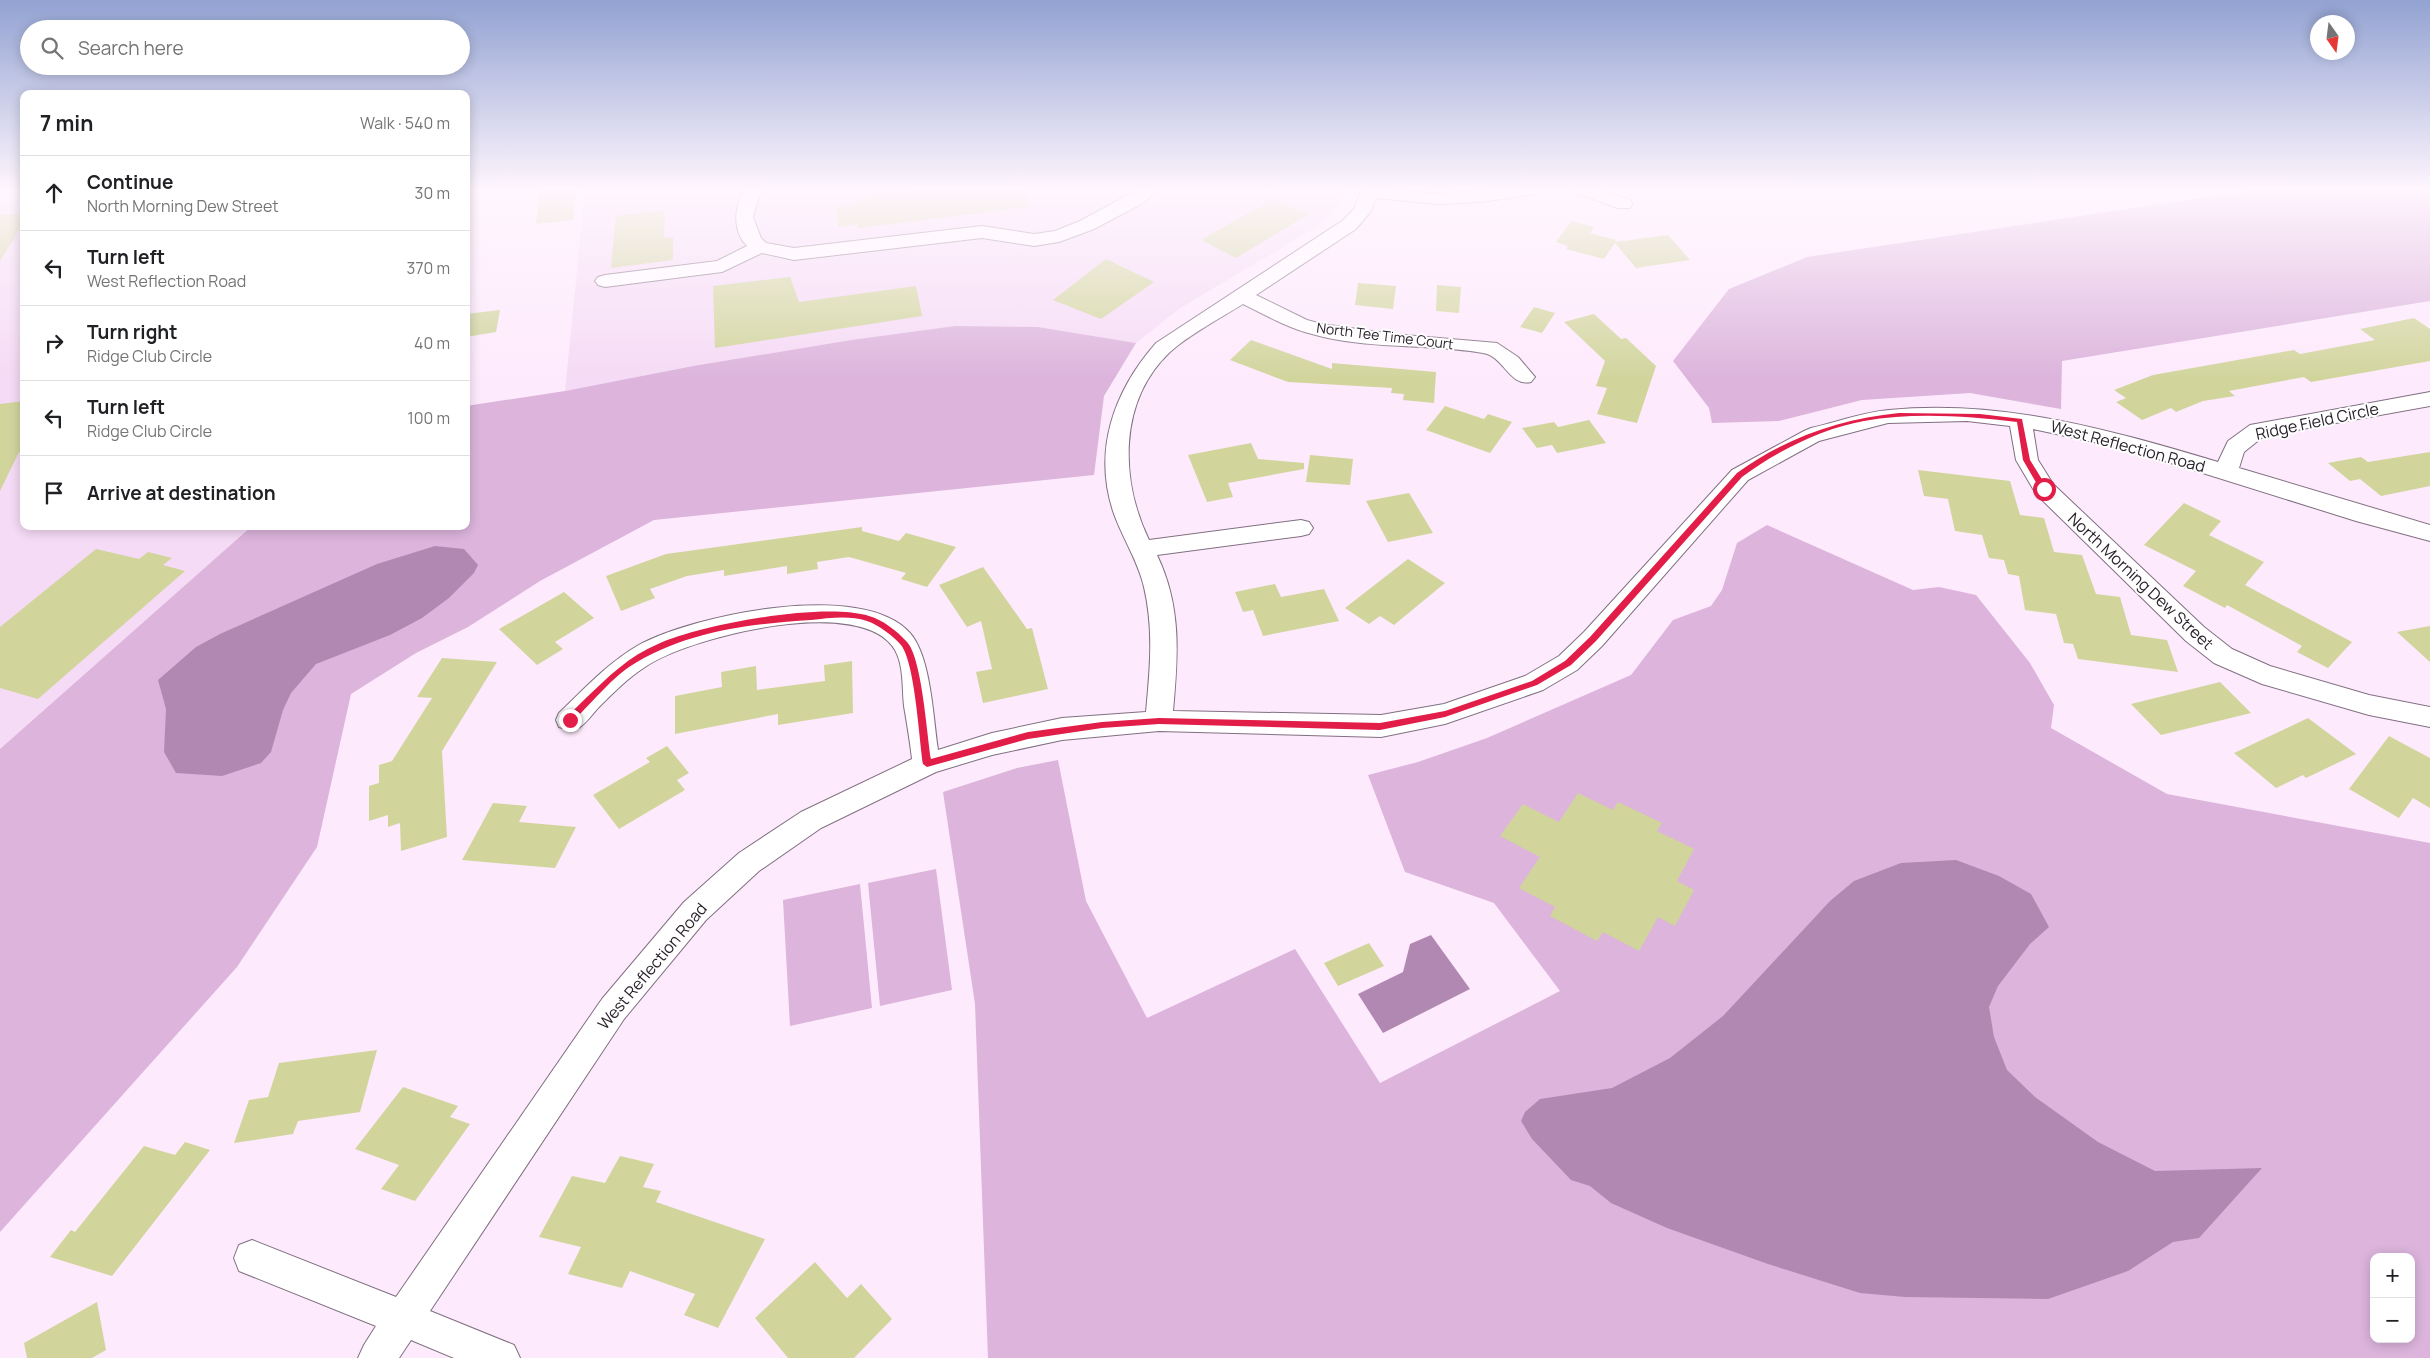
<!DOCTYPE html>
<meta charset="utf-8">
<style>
body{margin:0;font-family:Manrope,sans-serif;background:#f2f2f2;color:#202124}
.controls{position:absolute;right:15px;bottom:15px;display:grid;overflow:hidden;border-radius:10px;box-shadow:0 2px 12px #0003}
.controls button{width:45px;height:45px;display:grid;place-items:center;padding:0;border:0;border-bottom:1px solid #e0e0e0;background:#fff;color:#202124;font:25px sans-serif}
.compass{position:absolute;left:2310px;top:15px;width:45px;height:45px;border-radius:50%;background:#fff;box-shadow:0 2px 12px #0003;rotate:166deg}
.stop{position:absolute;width:15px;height:15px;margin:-11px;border:4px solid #e11d48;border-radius:50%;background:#fff}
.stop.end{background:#e11d48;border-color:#fff;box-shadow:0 1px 5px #0008}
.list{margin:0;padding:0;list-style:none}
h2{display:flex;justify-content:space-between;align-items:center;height:65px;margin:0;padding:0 20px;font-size:21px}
h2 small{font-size:16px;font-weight:400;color:#757577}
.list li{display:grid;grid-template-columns:32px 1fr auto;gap:15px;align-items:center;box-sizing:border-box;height:75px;padding:0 20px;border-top:1px solid #e0e0e0}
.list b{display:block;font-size:19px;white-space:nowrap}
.list p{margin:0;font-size:16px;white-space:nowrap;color:#757577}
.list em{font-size:16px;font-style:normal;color:#757577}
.icon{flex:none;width:28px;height:28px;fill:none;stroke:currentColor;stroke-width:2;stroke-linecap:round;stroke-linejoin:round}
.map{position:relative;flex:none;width:2430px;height:1358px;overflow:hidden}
.search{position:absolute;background:#fff;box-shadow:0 2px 12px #0003;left:20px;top:20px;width:450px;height:55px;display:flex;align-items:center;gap:12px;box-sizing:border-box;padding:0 18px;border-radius:28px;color:#757577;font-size:19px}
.panel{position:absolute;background:#fff;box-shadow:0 2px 12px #0003;left:20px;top:90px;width:450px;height:440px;border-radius:10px}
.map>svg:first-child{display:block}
</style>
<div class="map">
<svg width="2430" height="1358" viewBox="0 0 2430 1358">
<rect width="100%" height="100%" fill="#feeafd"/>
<path fill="#f5dbf5" d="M585 189H1348L1335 210 1318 226 1179 309 1136 343 1038 327 955 326 851 340 693 366 565 391Z
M24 198V526H252L0 749V201Z"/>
<path fill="#dcb4dc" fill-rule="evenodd" d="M2260 189H2430V301L2062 361 2061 409 1970 393 1862 400 1779 421 1712 423 1709 408 1673 361 1729 289 1807 257Z
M955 326 1038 327 1136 343 1104 396 1094 475 654 520 540 581 468 627 416 653 351 694 317 847 237 967 0 1232V749L252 526H466V406L565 391 693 366 851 340Z
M1767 525 1913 590 1939 587 1976 595 2030 663 2054 705 2051 728 2167 794 2430 843V1358H988L975 1004 943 792 1017 768 1058 760 1086 901 1147 1018 1295 949 1380 1083 1560 991 1494 903 1405 872 1368 775 1418 762 1487 738 1631 675 1673 620 1711 606 1722 590 1737 543ZM2374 1257H2411V1339H2374Z
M936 869 952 990 880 1006 868 883Z
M860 884 872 1008 790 1026 783 900Z"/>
<path fill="#b188b2" d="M435 546 464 549 478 565 474 573 449 598 422 618 390 635 316 664 291 693 283 710 271 752 261 763 222 776 176 773 164 752 166 709 158 680 196 647 220 634 377 564Z
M1956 860 1999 876 2031 894 2049 927 2030 944 1998 986 1989 1007 1994 1037 2007 1070 2035 1097 2098 1142 2155 1171 2262 1168 2199 1238 2173 1242 2128 1271 2048 1299 1905 1297 1860 1293 1768 1264 1667 1228 1611 1203 1590 1186 1571 1180 1532 1139 1521 1121 1525 1112 1540 1099 1612 1088 1670 1058 1723 1016 1830 901 1854 881 1901 863Z
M1431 935 1470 989 1383 1033 1358 994 1403 972 1410 944Z"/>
<path fill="#d1d59c" d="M540 189H576L573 220 536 224Z
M934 189H1025L1029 207 858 228V224L838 227 836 206 855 204 854 198Z
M1274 198 1309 214 1236 258 1201 240Z
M665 210 664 238 673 237V260L611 268 616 216Z
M24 213V222L0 261V215Z
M1571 221 1594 227 1590 233 1616 240 1615 242 1668 235 1690 260 1636 268 1615 243 1604 259 1566 249 1568 246 1556 242Z
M1106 259 1154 282 1101 319 1053 300Z
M790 277 799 302 916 286 922 316 715 348 713 286Z
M1358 283 1396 286 1393 309 1355 305Z
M1437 285 1461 287 1459 313 1436 311Z
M1534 307 1555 313 1542 333 1520 327Z
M500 310 496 332 466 337V314Z
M1594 314 1621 339 1626 338 1656 366 1637 423 1597 414 1607 388 1596 386 1605 361 1564 322Z
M2414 318 2430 329V361L2311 382 2304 377 2229 391 2235 396 2203 401 2176 412 2171 408 2142 420 2116 402 2126 398 2114 390 2153 375 2294 350 2300 354 2375 340 2360 329Z
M1251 340 1332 369V363L1436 372 1434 403 1403 400 1404 394 1391 393 1392 388 1288 382 1230 360Z
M24 401V452H19L0 491V404Z
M1445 406 1484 419 1488 414 1512 422 1490 453 1426 430Z
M1589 420 1606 443 1557 453 1552 445 1537 448 1522 428 1554 422 1558 427Z
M1251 443 1258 459 1304 463V469L1228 483 1233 497 1207 502 1188 455Z
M2430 452V486L2381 496 2360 479 2350 481 2328 463 2361 457 2368 462Z
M1310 455 1353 459 1350 485 1306 482Z
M1918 470 2010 481 2020 515 2044 518 2054 552 2082 555 2096 594 2120 597 2131 635 2167 640 2178 672 2078 659 2073 644 2064 643 2056 614 2025 610 2019 576 2008 574 2004 560 1989 558 1982 535 1955 531 1948 499 1924 496Z
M1409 493 1433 533 1388 542 1366 501Z
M2184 503 2221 521 2209 535 2264 562 2245 585 2352 642 2328 668 2297 652 2302 646 2227 605 2225 608 2183 586 2196 571 2144 545Z
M862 527V531L899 541 906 533 956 547 927 587 901 579 906 573 849 557 817 562 818 569 787 574V566L724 576V570L687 576 650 589 655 598 621 611 606 576 666 554Z
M96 549 139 559 148 552 172 558 163 565 185 571 38 699 0 688V627Z
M1408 559 1445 583 1394 625 1380 616 1369 624 1345 608Z
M983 567 1027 629 1032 628 1048 689 983 703 976 672 992 669 981 621 967 627 939 585Z
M1275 584 1281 597 1324 589 1339 621 1263 636 1253 610 1243 612 1235 592Z
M564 592 594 618 555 642 563 649 537 665 499 629Z
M2430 626V662L2397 632Z
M442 658 497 662 442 751 447 837 401 851 400 823 388 827V815L369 821V786L379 783V765L392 761 432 698 417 697Z
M852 661 853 713 778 725V714L675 734V696L722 687 721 672 756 666 757 690 825 681 824 665Z
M2220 682 2251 713 2161 735 2131 704Z
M2308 718 2356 754 2306 778 2303 775 2276 788 2234 753Z
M2389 736 2430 758V808L2413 798 2399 818 2349 789Z
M667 746 689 773 677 780 685 790 619 829 593 795 650 762 646 758Z
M1578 793 1613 810 1618 802 1662 823 1657 831 1694 849 1677 881 1694 890 1675 926 1658 917 1639 951 1603 932 1597 941 1550 916 1555 907 1519 888 1540 857 1500 836 1523 804 1559 822Z
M493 803 527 806 519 822 576 827 555 868 462 860Z
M1369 943 1384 966 1338 986 1324 963Z
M377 1050 360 1112 298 1121 293 1134 234 1143 249 1100 268 1097 279 1063Z
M403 1087 458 1106 450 1117 470 1124 415 1201 381 1189 399 1165 355 1149Z
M185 1142 210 1150 112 1276 50 1257 71 1230 75 1232 144 1146 175 1155Z
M620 1156 654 1164 643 1187 661 1191 656 1202 765 1239 718 1328 684 1315 695 1294 630 1271 622 1288 568 1274 581 1247 539 1237 572 1176 605 1183Z
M815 1262 847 1298 861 1284 892 1319 854 1358H788L755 1318Z
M97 1302 106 1350 92 1358H27L24 1343Z"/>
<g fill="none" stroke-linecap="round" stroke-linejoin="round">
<g stroke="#817081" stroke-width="2">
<path id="street" d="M745 189H765L760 194 753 217 761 238 766 243 794 248 982 226 1034 234 1055 231 1080 221 1139 189H1160L1141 204 1094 229 1059 242 1034 246 982 238 794 260 762 253 722 272 605 287 598 285 595 281 598 277 605 275 717 261 747 246C732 231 734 206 745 189Z
M1362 189C1388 187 1414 194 1440 193 1475 193 1510 187 1545 189L1542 193 1536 194 1481 202 1438 204 1376 198 1371 211 1356 229 1256 295 1307 320 1322 324 1393 334 1497 343 1518 357 1535 377 1531 382C1509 387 1504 356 1483 353 1427 343 1367 350 1312 334 1288 328 1265 315 1243 304 1222 317 1187 336 1170 352 1118 401 1120 480 1149 540L1301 520 1309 522 1313 528 1309 534 1301 536 1157 555C1182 607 1178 656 1173 711L1381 715 1444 704 1525 676 1559 656 1584 632 1732 470 1804 431 1811 428C1837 422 1864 412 1889 410 2002 399 2111 430 2218 462L2228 441 2250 425 2430 392V406L2264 436 2244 452 2239 468 2430 525V541L2356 521 2126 449 2033 429 2038 460 2053 484 2204 627 2232 649 2270 666 2369 695 2430 707V727L2369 715 2262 684 2214 663 2186 641 2036 494 2016 460 2010 426 1967 421 1888 423 1819 441 1748 480 1602 646 1577 670 1543 690 1445 724 1381 737 1159 731 1062 740 992 755 936 772 821 828 759 871 706 920 624 1019 430 1311 514 1345 520 1358H454L411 1340 399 1358H358L364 1345 376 1326 239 1271 234 1258 239 1245 252 1240 396 1297 602 999 684 902 739 853 801 812 912 759C910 741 907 724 904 706 902 688 904 666 895 650 862 593 688 637 645 667 628 678 614 692 599 707 593 713 586 724 578 728 571 731 566 729 559 727L556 720 559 713C584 689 608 663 637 646 692 615 863 579 910 633 931 657 933 717 938 750L992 733 1062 718 1146 712C1150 669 1154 630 1144 587 1138 561 1123 539 1114 514 1092 451 1114 391 1156 343L1342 221 1354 209Z
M1573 189H1598L1630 200 1633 204 1630 208H1618L1576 193Z"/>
</g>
<use href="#street" fill="#fff" fill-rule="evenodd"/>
</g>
<linearGradient id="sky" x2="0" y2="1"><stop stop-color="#92a2d2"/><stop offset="0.5" stop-color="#fff6fe"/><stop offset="1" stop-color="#fff6fe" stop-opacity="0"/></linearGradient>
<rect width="2430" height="379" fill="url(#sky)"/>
<path fill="#e11d48" d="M1899 413 1980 414 2022 419 2030 460 2048 489 2041 491 2023 460 2017 422C1967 416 1913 412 1864 421 1823 428 1775 452 1742 477L1596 641 1571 665 1537 685 1445 717 1380 730 1159 724 1102 728 1028 739 927 767 923 764C919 738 915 663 901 645 893 636 879 625 867 621 849 615 829 618 811 620 748 624 683 632 629 667 611 679 589 706 572 722L570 723 565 720C571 712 579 705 586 698 608 677 629 656 658 644 703 624 823 602 869 616 883 620 897 631 907 642 922 658 927 735 931 759L1028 732 1102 722 1159 718 1380 723 1445 711 1532 681 1565 661 1590 637 1737 473C1785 438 1840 419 1899 413Z"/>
<g text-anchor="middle" stroke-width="4" stroke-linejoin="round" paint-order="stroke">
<g font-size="14" fill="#292229" stroke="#fefefe">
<text transform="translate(1385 336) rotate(7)" y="5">North Tee Time Court</text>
</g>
<g font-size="16" fill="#292229" stroke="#fefefe">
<text transform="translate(2317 421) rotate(-12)" y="6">Ridge Field Circle</text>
<text transform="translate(2128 446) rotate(15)" y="6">West Reflection Road</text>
<text transform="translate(2141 581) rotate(43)" y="6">North Morning Dew Street</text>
<text transform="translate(652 966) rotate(-50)" y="6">West Reflection Road</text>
</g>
</g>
</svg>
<div class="controls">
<button>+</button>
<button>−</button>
</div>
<svg class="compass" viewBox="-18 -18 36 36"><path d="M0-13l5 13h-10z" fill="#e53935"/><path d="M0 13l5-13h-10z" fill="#757577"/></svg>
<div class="stop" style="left:2044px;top:489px"></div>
<div class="stop end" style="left:570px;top:720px"></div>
<div class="search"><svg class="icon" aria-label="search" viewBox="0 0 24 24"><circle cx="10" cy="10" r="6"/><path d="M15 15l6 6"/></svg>Search here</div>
<section class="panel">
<h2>7 min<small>Walk · 540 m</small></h2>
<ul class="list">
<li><svg class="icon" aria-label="ahead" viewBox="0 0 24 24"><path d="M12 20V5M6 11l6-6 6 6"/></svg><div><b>Continue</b><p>North Morning Dew Street</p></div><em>30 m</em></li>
<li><svg class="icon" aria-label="left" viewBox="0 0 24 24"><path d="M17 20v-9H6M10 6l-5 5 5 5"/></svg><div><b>Turn left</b><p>West Reflection Road</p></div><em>370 m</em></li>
<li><svg class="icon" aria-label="right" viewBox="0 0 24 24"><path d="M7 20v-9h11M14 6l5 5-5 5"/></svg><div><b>Turn right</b><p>Ridge Club Circle</p></div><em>40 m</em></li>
<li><svg class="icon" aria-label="left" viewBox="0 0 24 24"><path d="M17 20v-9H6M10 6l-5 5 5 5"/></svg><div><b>Turn left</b><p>Ridge Club Circle</p></div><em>100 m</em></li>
<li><svg class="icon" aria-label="arrive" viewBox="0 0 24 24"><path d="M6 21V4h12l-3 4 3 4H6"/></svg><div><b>Arrive at destination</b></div></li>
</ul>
</section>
</div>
